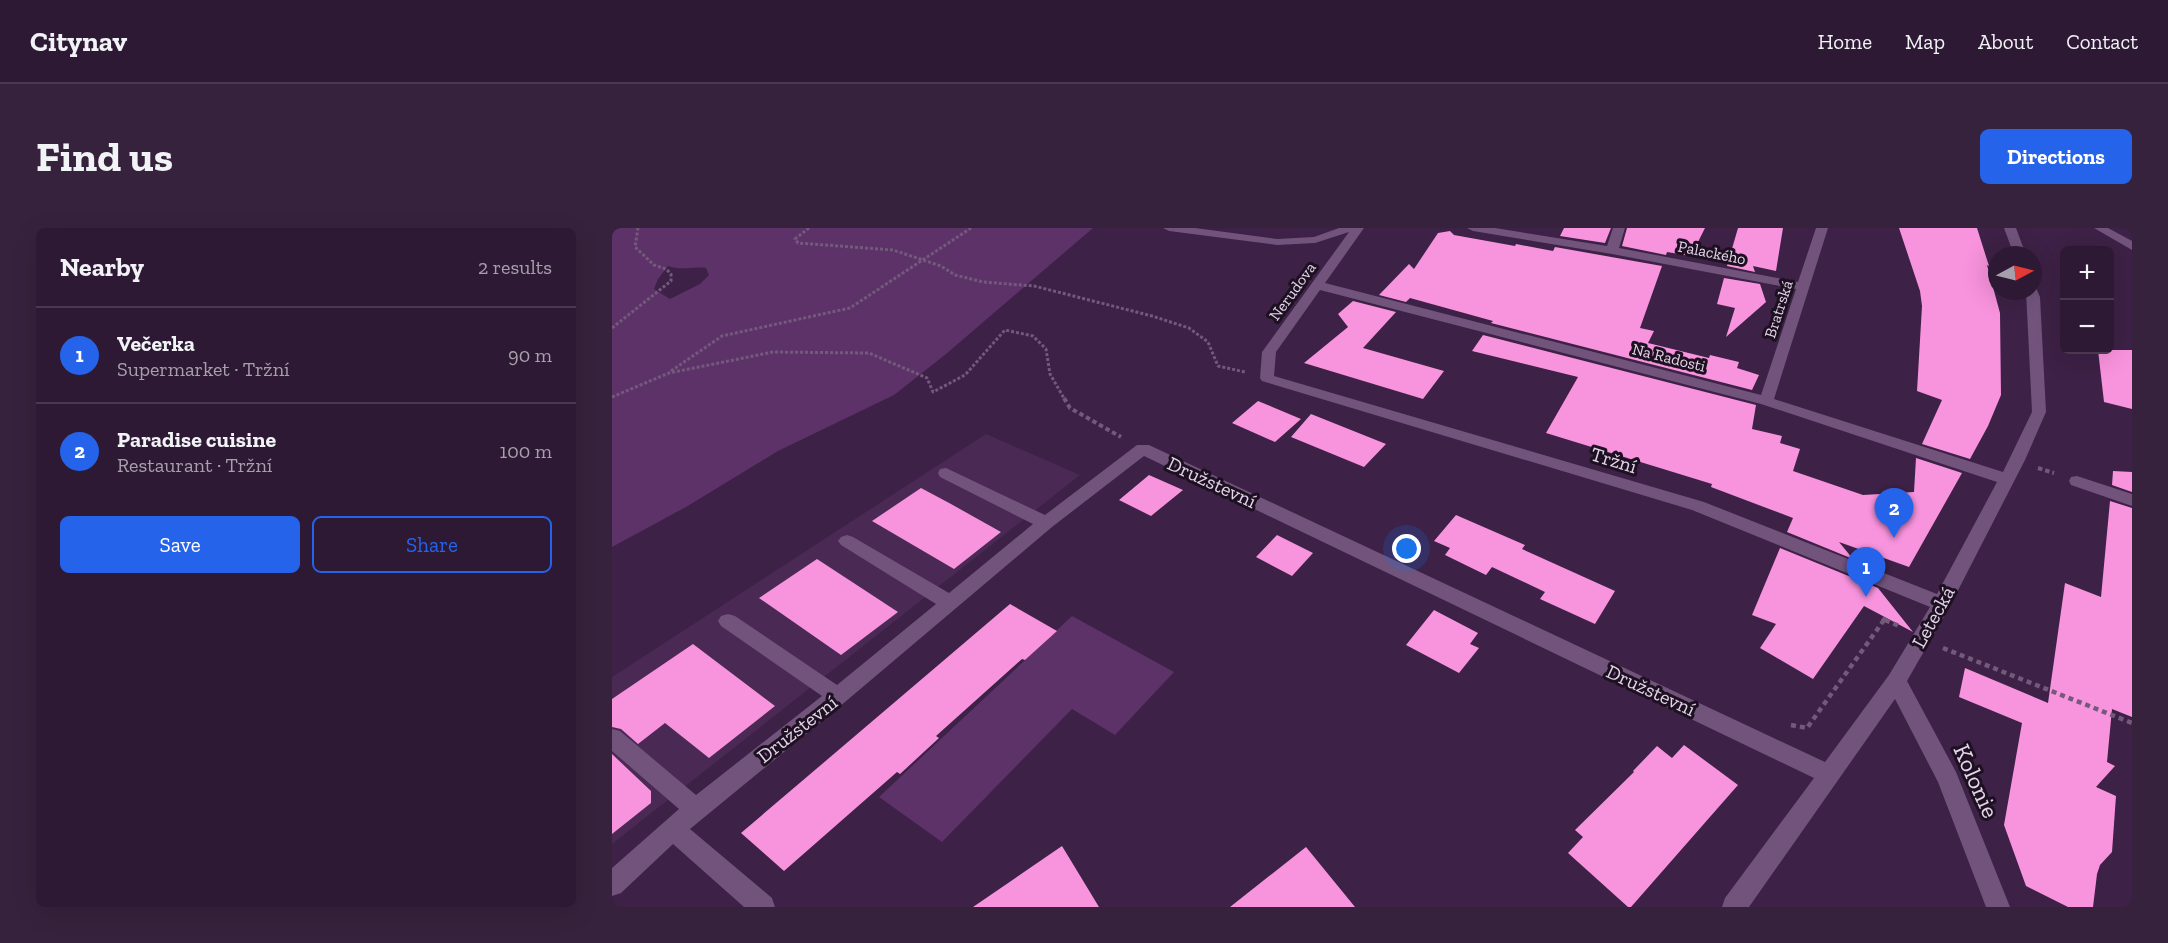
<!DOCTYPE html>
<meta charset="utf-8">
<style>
body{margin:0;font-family:"Zilla Slab",serif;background:#36223c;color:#f1f3f6}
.controls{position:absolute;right:18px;top:18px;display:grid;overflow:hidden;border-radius:9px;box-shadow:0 6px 24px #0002}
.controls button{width:54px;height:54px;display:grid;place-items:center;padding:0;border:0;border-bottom:2px solid #49384f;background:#2e1934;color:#f1f3f6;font:30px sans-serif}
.compass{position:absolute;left:1376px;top:18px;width:54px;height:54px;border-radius:50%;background:#2e1934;box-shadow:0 6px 24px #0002;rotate:83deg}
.you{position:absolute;left:795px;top:321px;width:21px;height:21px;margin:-15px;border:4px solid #fff;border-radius:50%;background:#1a73e8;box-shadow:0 0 0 9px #1a73e833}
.badge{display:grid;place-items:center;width:39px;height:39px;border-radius:50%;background:#2563eb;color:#fff;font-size:20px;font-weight:700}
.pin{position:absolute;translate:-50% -50px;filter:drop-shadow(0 2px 3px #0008)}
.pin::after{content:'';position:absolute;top:32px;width:21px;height:18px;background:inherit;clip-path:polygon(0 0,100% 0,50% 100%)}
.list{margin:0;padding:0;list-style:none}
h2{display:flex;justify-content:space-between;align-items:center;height:78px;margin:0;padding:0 24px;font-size:26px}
h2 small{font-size:20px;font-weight:400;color:#a7a0ac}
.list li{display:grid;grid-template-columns:39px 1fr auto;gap:18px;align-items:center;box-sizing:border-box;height:96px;padding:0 24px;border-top:2px solid #49384f}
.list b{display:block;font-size:22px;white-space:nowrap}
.list p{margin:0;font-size:20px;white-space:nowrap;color:#a7a0ac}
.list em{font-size:20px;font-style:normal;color:#a7a0ac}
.actions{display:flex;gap:12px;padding:18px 24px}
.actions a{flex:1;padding:14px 0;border:2px solid #2563eb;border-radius:9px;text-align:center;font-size:21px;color:#2563eb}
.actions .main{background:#2563eb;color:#fff}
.map{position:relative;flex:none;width:1520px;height:679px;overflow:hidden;border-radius:9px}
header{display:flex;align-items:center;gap:36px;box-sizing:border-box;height:84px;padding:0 30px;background:#2e1934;border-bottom:2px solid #49384f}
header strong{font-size:28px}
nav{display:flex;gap:33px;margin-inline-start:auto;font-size:21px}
.intro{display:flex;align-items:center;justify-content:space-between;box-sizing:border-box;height:144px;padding:0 36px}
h1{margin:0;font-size:42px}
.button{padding:15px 27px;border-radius:9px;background:#2563eb;color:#fff;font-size:21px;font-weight:700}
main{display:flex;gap:36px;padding:0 36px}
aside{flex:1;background:#2e1934;border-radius:9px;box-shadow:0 6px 24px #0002}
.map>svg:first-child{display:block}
</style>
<header>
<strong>Citynav</strong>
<nav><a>Home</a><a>Map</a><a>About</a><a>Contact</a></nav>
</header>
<div class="intro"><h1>Find us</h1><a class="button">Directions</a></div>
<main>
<aside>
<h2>Nearby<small>2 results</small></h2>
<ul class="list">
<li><span class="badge">1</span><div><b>Večerka</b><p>Supermarket · Tržní</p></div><em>90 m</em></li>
<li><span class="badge">2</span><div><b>Paradise cuisine</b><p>Restaurant · Tržní</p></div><em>100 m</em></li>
</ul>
<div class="actions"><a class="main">Save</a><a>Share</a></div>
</aside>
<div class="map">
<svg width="1520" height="679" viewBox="0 0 1520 679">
<rect width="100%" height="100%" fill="#3d2146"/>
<path fill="#4a2954" d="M374 206 468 247 0 616V449Z"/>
<path fill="#5c3269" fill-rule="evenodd" d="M0 0H481L334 126 282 167 166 223 74 279 0 319ZM56 38C68 43 81 38 94 40L97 47 88 56 58 71 42 61 46 51Z
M460 388 562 444 503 507 460 481 330 614 267 569Z"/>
<path fill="#f893dd" d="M952 0H999L993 15 948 8Z
M1015 0H1093L1079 28 1055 24 1054 27 1010 18Z
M1126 0H1171L1164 43 1141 38 1143 44 1115 38Z
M1287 0H1365L1377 38 1375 37 1388 85 1389 167 1376 198 1358 231 1310 216 1330 172 1305 163 1310 78 1308 63Z
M838 3 842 7 903 18 904 16 941 23 943 19 1050 38 1028 100 1042 103 1036 115 1097 130 1098 127 1127 134 1125 140 1147 147 1140 162 879 95 881 93 798 70 794 74 767 67 797 36 802 41 826 5Z
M1112 50 1148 56 1154 74 1114 109 1123 80 1105 76Z
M741 73 784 84 751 120 832 143 811 171 692 135 736 99 726 86Z
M871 107 1144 177 1140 201 1170 208 1168 215 1188 221 1181 243 1251 267 1302 264 1304 230 1350 245 1297 339 1227 314 1241 331 1175 304 1181 290 1099 259 1100 256 934 205 966 149 860 123Z
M1486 122H1520V181L1492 174Z
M646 173 689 191 663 214 620 195Z
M699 186 774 216 752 239 679 209Z
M1501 243 1520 244V264L1500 257Z
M537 247 571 262 539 288 507 272Z
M309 260 339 276 389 304 342 341 260 293Z
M1498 273 1520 280V489L1500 481 1495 534 1503 538 1484 559 1504 568 1500 624 1488 637 1485 646 1481 679H1456L1414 658 1392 597 1410 495 1347 469 1353 440 1436 475 1453 355 1489 369Z
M844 287 913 317 910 321 1003 363 983 396 928 371 933 364 880 339 874 347 833 327 838 320 822 313Z
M665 307 701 325 680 348 644 329Z
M1168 320 1266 360 1301 404 1252 378 1201 451 1148 420 1164 396 1140 387Z
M205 331 286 384 229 427 147 370Z
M398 376 445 403 413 432 410 431 324 508 327 510 288 546 285 544 172 643 129 605Z
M822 382 866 405 858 416 867 420 847 445 794 417Z
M81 416 163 478 97 530 53 495 26 516 9 501 0 499V471Z
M1072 517 1126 557 1019 679H1016L956 625 971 609 963 602 1022 544 1021 543 1045 518 1060 530Z
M0 526 39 563V575L0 606Z
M450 618 487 679H361Z
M694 619 743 679H618Z"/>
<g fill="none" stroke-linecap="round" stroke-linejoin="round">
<path stroke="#735a7b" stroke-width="3" stroke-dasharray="3 2" stroke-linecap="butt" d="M197 0 183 11 186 15 281 22 329 38 343 47 371 54 422 58 540 88 577 100 596 114 606 138 633 144
M0 100 59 53V46L54 41 42 37 23 19 26 0
M59 143 110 108 238 80 359 0
M0 169 57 145 161 124 257 125 315 150 321 164 353 147 393 102 421 108 434 121 438 146 453 172"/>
<path stroke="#735a7b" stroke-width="4" stroke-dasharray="4.5 3" stroke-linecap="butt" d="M452 170 458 180 509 209
M1426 240 1442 245
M1271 393 1272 391 1276 393"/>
<path stroke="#735a7b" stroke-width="4.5" stroke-dasharray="5 4" stroke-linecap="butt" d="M1273 392 1287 398
M1331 420 1520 495
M1179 497 1195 500 1272 392"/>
<path fill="#71537b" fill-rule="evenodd" d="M551 0H583L665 11 702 9 727 0H752L713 55 1149 167 1184 61 1000 26 861 3 855 0H883L995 18 1001 0H1013L1007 20 1186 54 1204 0H1216L1162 171 1391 244 1420 184 1414 63 1424 60 1428 69 1434 184 1413 232 1339 376 1295 453 1344 544 1398 679H1374L1326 554 1283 471 1137 679H1110L1113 670 1202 550 532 228 440 299 233 474 78 601 160 670 163 679H132L61 616 9 665 0 668V640L67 581 0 523V501L8 503 84 567 210 468 109 398 106 393 109 388 116 386 123 388 225 457 324 376 229 317 226 313 229 309 235 307 241 309 337 365 421 296 328 249 326 245 328 241 334 240 433 287 525 217H537L1213 534 1277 447 1318 379 1080 282 650 153 648 150 650 124 737 4 703 15 665 17 557 3ZM708 62 1149 176 1385 254 1325 366 1092 274 662 148 664 124Z
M1392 0H1404L1414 27H1402Z
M1482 0H1496L1520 13V22Z
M1465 248 1520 266V278L1459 257 1457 253 1459 249Z"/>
</g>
<g text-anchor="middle" stroke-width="6" stroke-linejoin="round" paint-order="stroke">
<g font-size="16" fill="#e5d4eb" stroke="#1d1121">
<text transform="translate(1100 24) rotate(11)" y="6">Palackého</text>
<text transform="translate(680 63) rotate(-54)" y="6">Nerudova</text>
<text transform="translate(1166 81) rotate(-72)" y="6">Bratrská</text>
<text transform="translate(1057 129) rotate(14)" y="6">Na Radosti</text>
</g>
<g font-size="20" fill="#e5d4eb" stroke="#1d1121">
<text transform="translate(1002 232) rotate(17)" y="7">Tržní</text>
<text transform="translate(600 254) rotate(25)" y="7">Družstevní</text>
<text transform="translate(1321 389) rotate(-61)" y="7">Letecká</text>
<text transform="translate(1039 462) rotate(25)" y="7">Družstevní</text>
<text transform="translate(185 501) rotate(-38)" y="7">Družstevní</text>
</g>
<g font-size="24" fill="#e5d4eb" stroke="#1d1121">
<text transform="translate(1364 553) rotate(66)" y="8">Kolonie</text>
</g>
</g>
</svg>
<div class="controls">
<button>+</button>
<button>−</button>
</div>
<svg class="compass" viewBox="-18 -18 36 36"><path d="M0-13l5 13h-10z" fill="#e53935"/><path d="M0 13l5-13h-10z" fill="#a7a0ac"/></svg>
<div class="you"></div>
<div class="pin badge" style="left:1254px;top:369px">1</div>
<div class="pin badge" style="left:1282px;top:310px">2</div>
</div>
</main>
